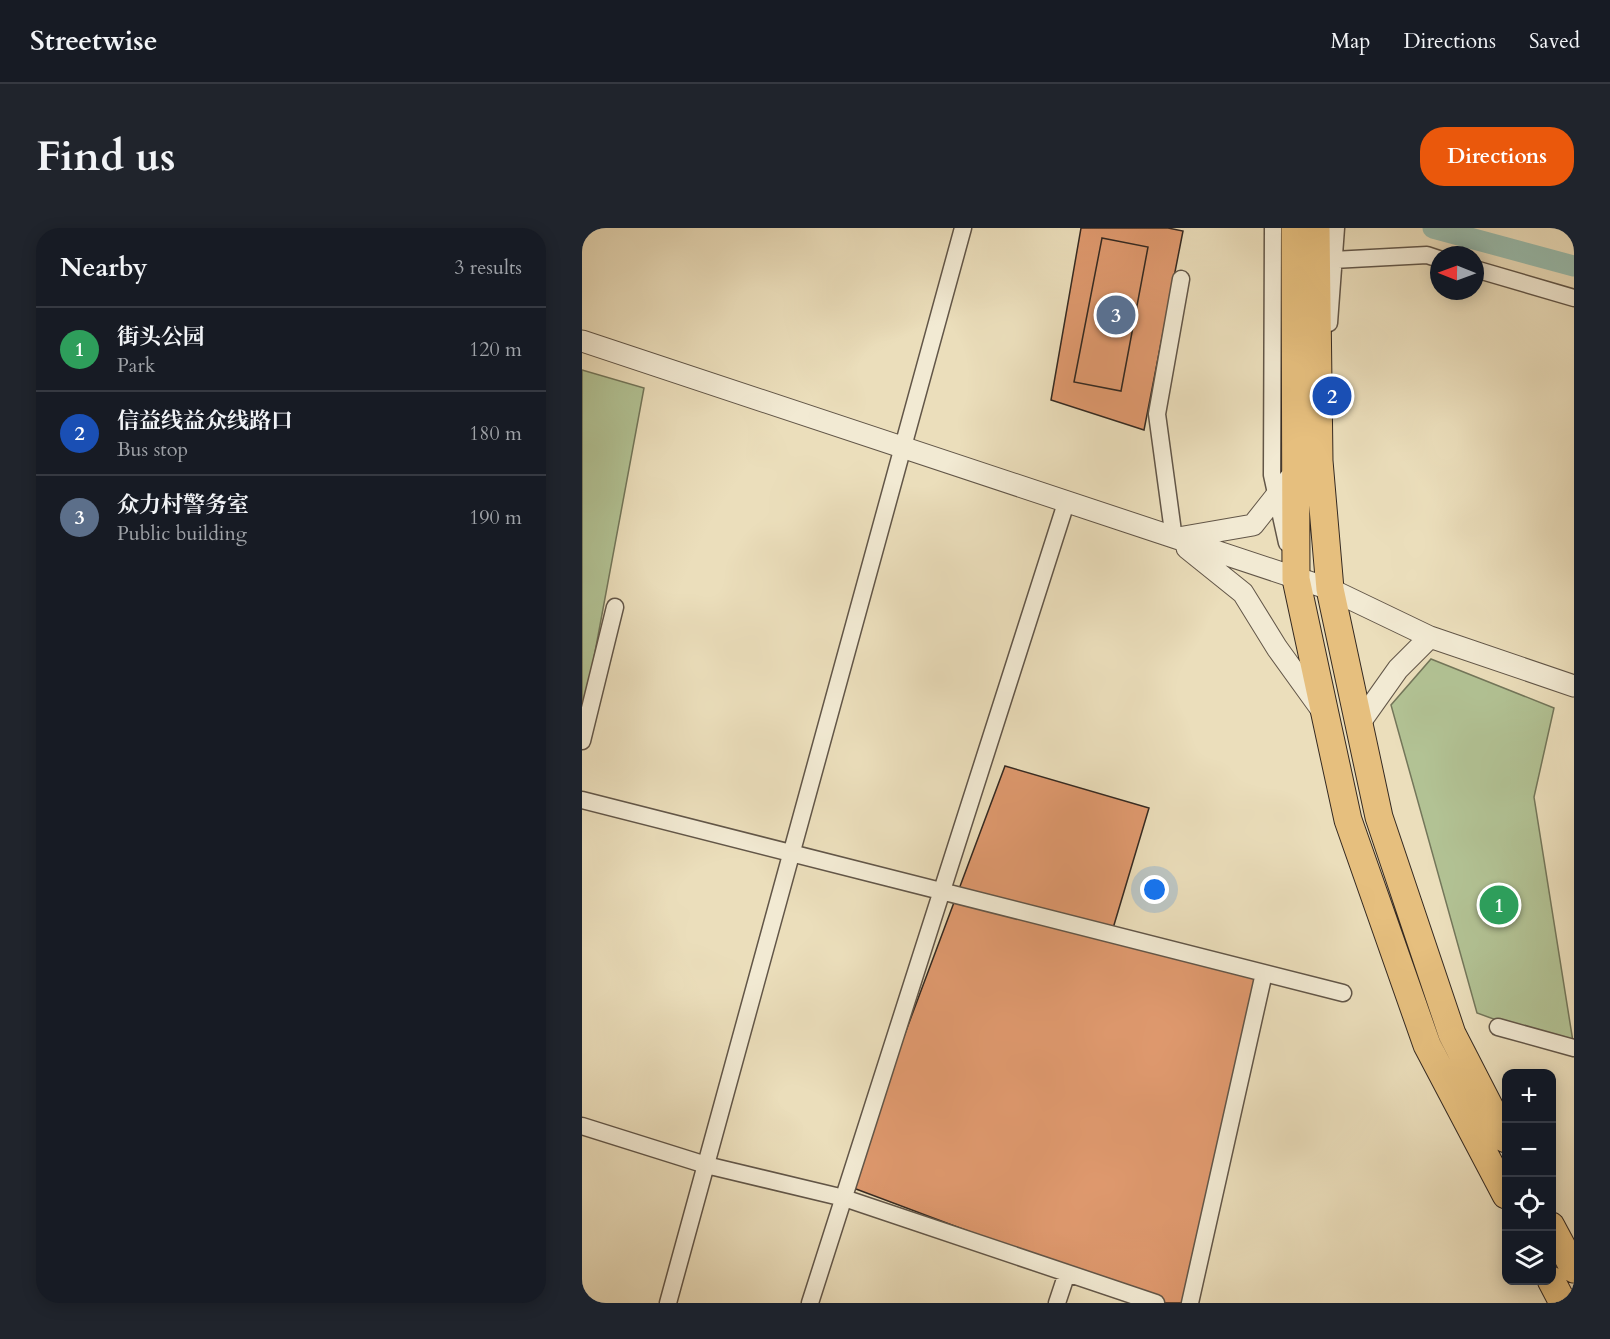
<!DOCTYPE html>
<meta charset="utf-8">
<style>
body{margin:0;font-family:Cardo,"Noto Serif SC",serif;background:#20242c;color:#f1f3f6}
.controls{position:absolute;right:18px;bottom:18px;display:grid;overflow:hidden;border-radius:12px;box-shadow:0 3px 15px #0003}
.controls button{width:54px;height:54px;display:grid;place-items:center;padding:0;border:0;border-bottom:2px solid #363941;background:#171b24;color:#f1f3f6;font:30px sans-serif}
.compass{position:absolute;left:848px;top:18px;width:54px;height:54px;border-radius:50%;background:#171b24;box-shadow:0 3px 15px #0003;rotate:271deg}
.you{position:absolute;left:573px;top:662px;width:21px;height:21px;margin:-15px;border:4px solid #fff;border-radius:50%;background:#1a73e8;box-shadow:0 0 0 9px #1a73e833}
.badge{display:grid;place-items:center;width:39px;height:39px;border-radius:50%;background:#ea580c;color:#fff;font-size:20px;font-weight:700}
.pin{position:absolute;translate:-50% -50%;border:3px solid #fff;box-shadow:0 2px 6px #0006}
.list{margin:0;padding:0;list-style:none}
h2{display:flex;justify-content:space-between;align-items:center;height:78px;margin:0;padding:0 24px;font-size:26px}
h2 small{font-size:20px;font-weight:400;color:#9ea1a6}
.list li{display:grid;grid-template-columns:39px 1fr auto;gap:18px;align-items:center;box-sizing:border-box;height:84px;padding:0 24px;border-top:2px solid #363941}
.list b{display:block;font-size:22px;white-space:nowrap}
.list p{margin:0;font-size:20px;white-space:nowrap;color:#9ea1a6}
.list em{font-size:20px;font-style:normal;color:#9ea1a6}
.icon{flex:none;width:33px;height:33px;fill:none;stroke:currentColor;stroke-width:2;stroke-linecap:round;stroke-linejoin:round}
.map{position:relative;flex:none;width:992px;height:1075px;overflow:hidden;border-radius:24px}
header{display:flex;align-items:center;gap:36px;box-sizing:border-box;height:84px;padding:0 30px;background:#171b24;border-bottom:2px solid #363941}
header strong{font-size:28px}
nav{display:flex;gap:33px;margin-inline-start:auto;font-size:21px}
.intro{display:flex;align-items:center;justify-content:space-between;box-sizing:border-box;height:144px;padding:0 36px}
h1{margin:0;font-size:42px}
.button{padding:15px 27px;border-radius:24px;background:#ea580c;color:#fff;font-size:21px;font-weight:700}
main{display:flex;gap:36px;padding:0 36px}
aside{flex:1;background:#171b24;border-radius:24px;box-shadow:0 3px 15px #0003}
.map>svg:first-child{display:block}
</style>
<header>
<strong>Streetwise</strong>
<nav><a>Map</a><a>Directions</a><a>Saved</a></nav>
</header>
<div class="intro"><h1>Find us</h1><a class="button">Directions</a></div>
<main>
<aside>
<h2>Nearby<small>3 results</small></h2>
<ul class="list">
<li><span class="badge" style="background:#2e9e5b">1</span><div><b>街头公园</b><p>Park</p></div><em>120 m</em></li>
<li><span class="badge" style="background:#1a4fb4">2</span><div><b>信益线益众线路口</b><p>Bus stop</p></div><em>180 m</em></li>
<li><span class="badge" style="background:#5c6f8a">3</span><div><b>众力村警务室</b><p>Public building</p></div><em>190 m</em></li>
</ul>
</aside>
<div class="map">
<svg width="992" height="1075" viewBox="0 0 992 1075">
<rect width="100%" height="100%" fill="#ebdebb"/>
<filter id="stains"><feTurbulence type="fractalNoise" baseFrequency=".00333" numOctaves="4"/><feColorMatrix values="0 0 0 0 .2 0 0 0 0 .09 0 0 0 0 .02 0 0 0 .5 -.17"/></filter>
<radialGradient id="worn" r=".72"><stop offset=".6" stop-color="#630" stop-opacity="0"/><stop offset="1" stop-color="#630" stop-opacity=".3"/></radialGradient>
<path fill="#b2c294" stroke="#73765a" stroke-width="1.5" d="M0 142 62 160 0 494Z
M849 431 972 480 952 569 992 820 895 785 809 477Z"/>
<g fill="none" stroke-linecap="round" stroke-linejoin="round">
<path stroke="#99bcad" stroke-width="21" d="M851 0 992 38"/>
</g>
<path fill="#df996e" stroke="#342921" stroke-width="1.5" d="M499 0H586L601 3 562 202 469 172Z
M520 10 566 19 539 163 492 154Z
M423 538 567 580 529 707 682 745 608 1075H578L266 958Z"/>
<g fill="none" stroke-linecap="round" stroke-linejoin="round">
<g stroke="#625648" stroke-width="19">
<path id="minor" d="M691 0 690 247 705 315
M751 32 845 27 857 31
M893 41 992 70
M747 95 754 0
M592 311 575 186 599 51
M0 513 33 379
M0 572 761 765
M916 799 992 820
M0 898 124 937 262 970 574 1075
M86 1075 381 0
M228 1075 484 275
M475 1075 485 1045
M608 1075 682 745"/>
</g>
<g stroke="#625648" stroke-width="23">
<path id="tertiary" d="M0 113 748 361 848 409 992 458
M596 310 671 297 713 244
M605 320 661 365 695 420 739 481
M777 496 816 441 848 409"/>
</g>
<g stroke="#342921" stroke-width="29">
<path id="primary" d="M713 0 714 351 743 486 766 592 845 817 924 967
M734 0 737 233 748 361 797 589 870 806 924 911
M969 998 992 1041
M969 1052 981 1075"/>
</g>
<use href="#minor" stroke="#f2ead3" stroke-width="16"/>
<use href="#tertiary" stroke="#f2ead3" stroke-width="21"/>
<use href="#primary" stroke="#e6bf7e" stroke-width="27"/>
</g>
<rect width="100%" height="100%" filter="url(#stains)"/>
<rect width="100%" height="100%" fill="url(#worn)"/>
</svg>
<div class="controls">
<button>+</button>
<button>−</button>
<button><svg class="icon" aria-label="locate" viewBox="0 0 24 24"><circle cx="12" cy="12" r="6"/><path d="M12 2v4M12 18v4M2 12h4M18 12h4"/></svg></button>
<button><svg class="icon" aria-label="layers" viewBox="0 0 24 24"><path d="M12 4l9 5-9 5-9-5zM3 14l9 5 9-5"/></svg></button>
</div>
<svg class="compass" viewBox="-18 -18 36 36"><path d="M0-13l5 13h-10z" fill="#e53935"/><path d="M0 13l5-13h-10z" fill="#9ea1a6"/></svg>
<div class="you"></div>
<div class="pin badge" style="left:917px;top:677px;background:#2e9e5b">1</div>
<div class="pin badge" style="left:750px;top:168px;background:#1a4fb4">2</div>
<div class="pin badge" style="left:534px;top:87px;background:#5c6f8a">3</div>
</div>
</main>
